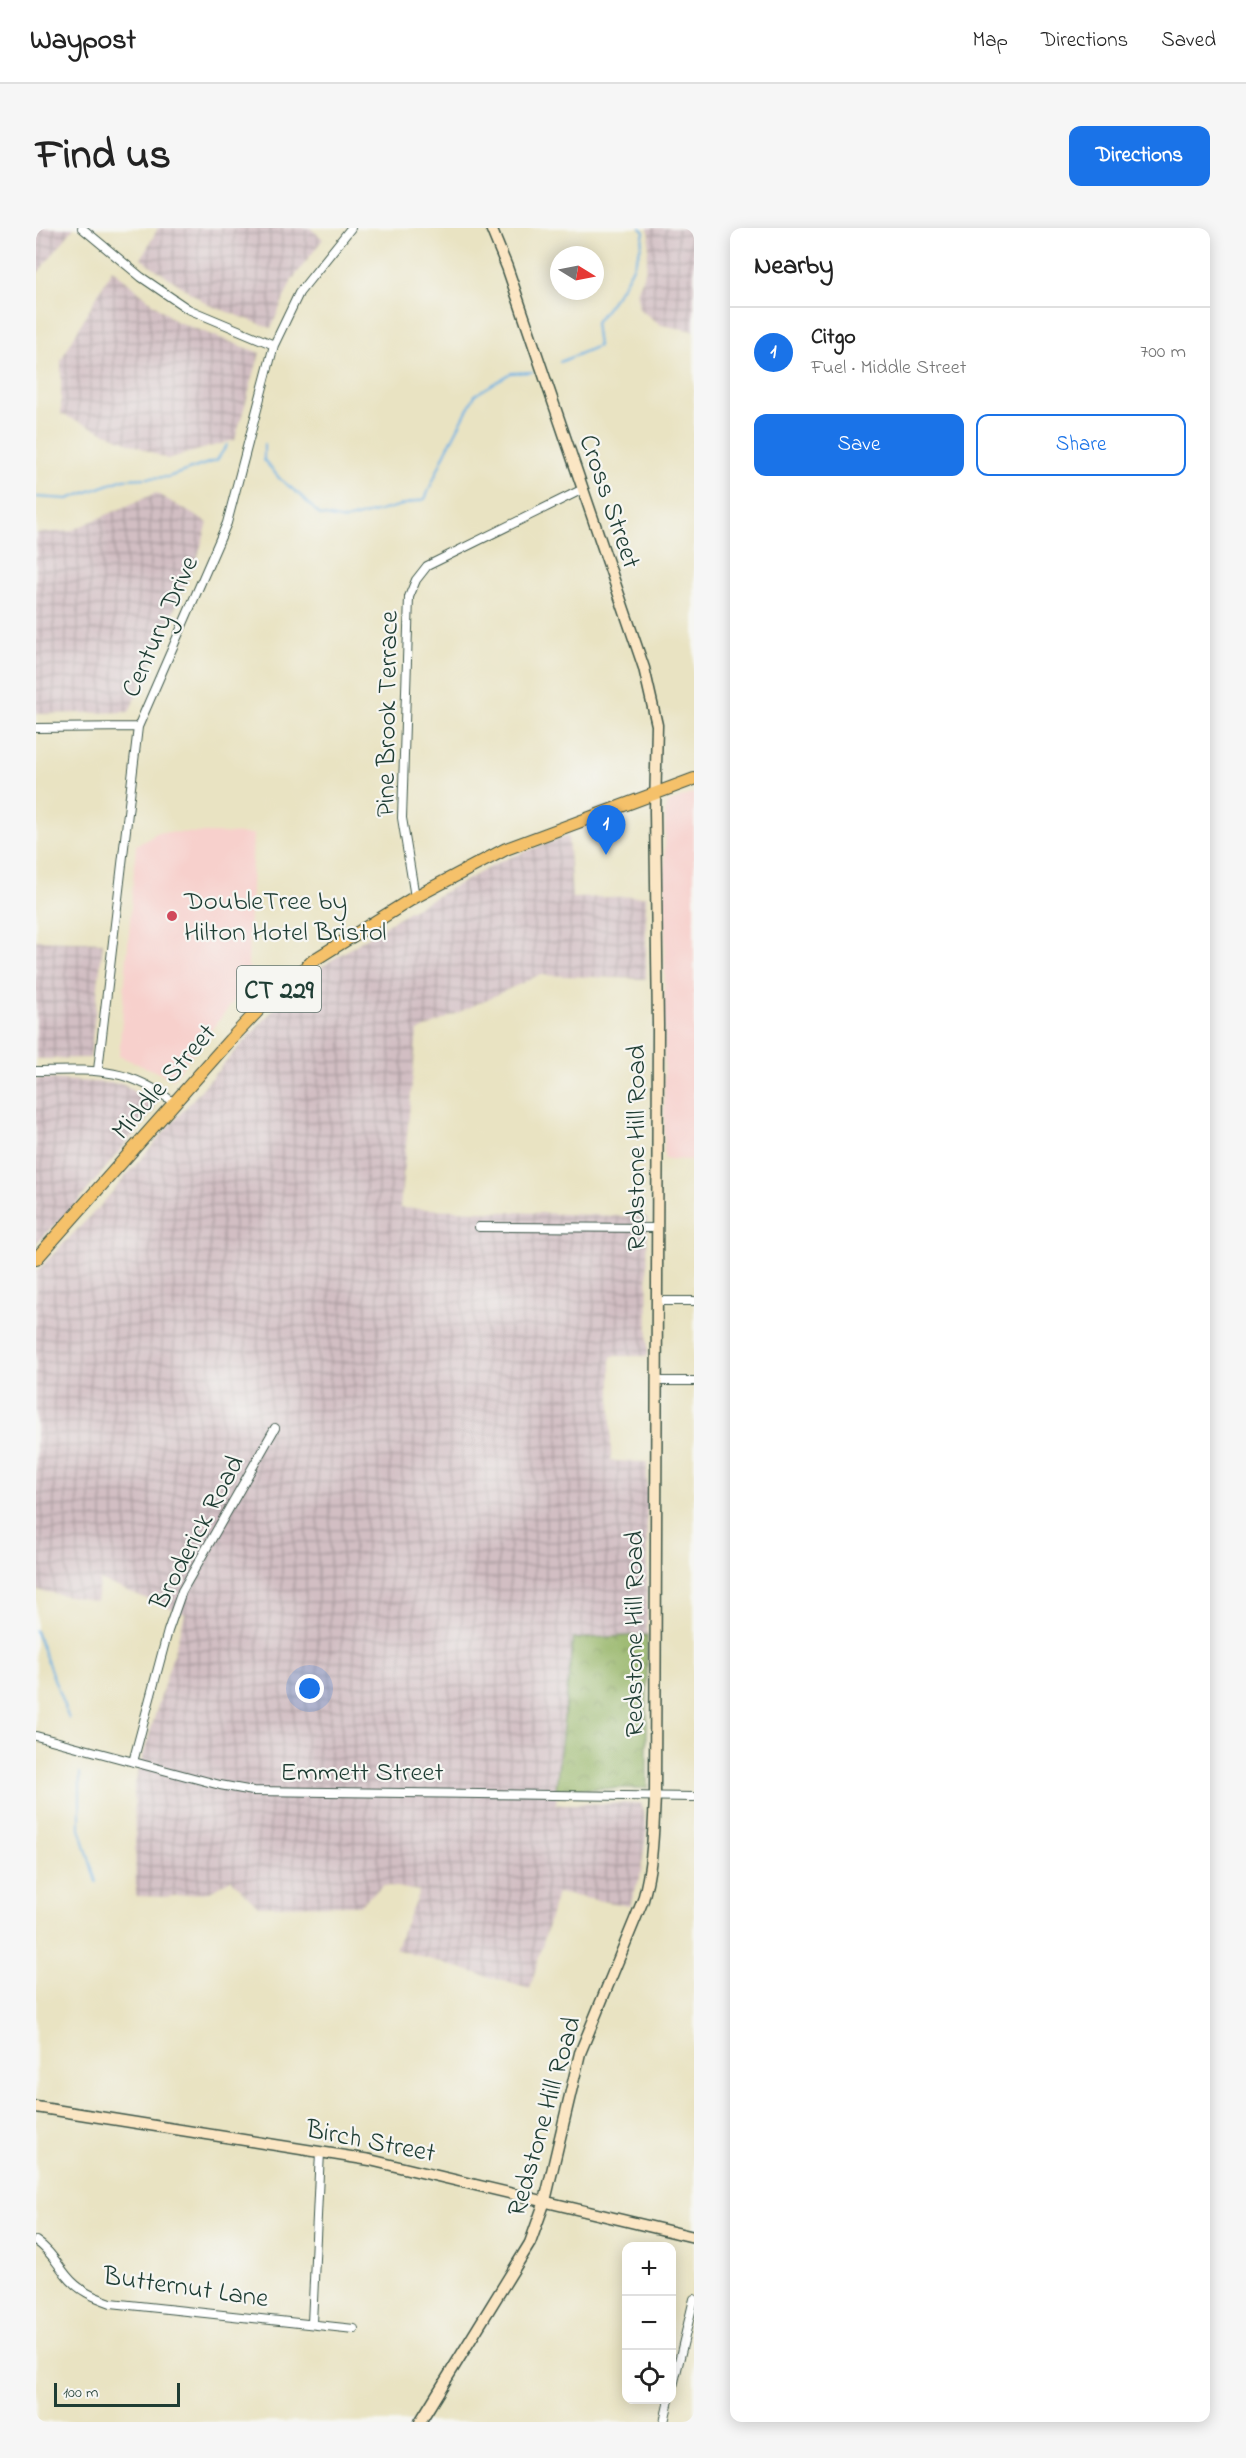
<!DOCTYPE html>
<meta charset="utf-8">
<style>
body{margin:0;font-family:"Indie Flower",sans-serif;background:#f6f6f6;color:#222}
.controls{position:absolute;right:18px;bottom:18px;display:grid;overflow:hidden;border-radius:12px;box-shadow:0 3px 15px #0003}
.controls button{width:54px;height:54px;display:grid;place-items:center;padding:0;border:0;border-bottom:2px solid #e0e0e0;background:#fff;color:#222;font:30px sans-serif}
.compass{position:absolute;left:514px;top:18px;width:54px;height:54px;border-radius:50%;background:#fff;box-shadow:0 3px 15px #0003;rotate:100deg}
.scale{position:absolute;left:18px;bottom:15px;width:126px;box-sizing:border-box;padding-left:6px;border:3px solid #1f3d34;border-top:0;font-size:16px;line-height:21px;white-space:nowrap;color:#1f3d34;-webkit-text-stroke:4px #f6f6f2;paint-order:stroke}
.you{position:absolute;left:274px;top:1461px;width:21px;height:21px;margin:-15px;border:4px solid #fff;border-radius:50%;background:#1a73e8;box-shadow:0 0 0 9px #1a73e833}
.badge{display:grid;place-items:center;width:39px;height:39px;border-radius:50%;background:#1a73e8;color:#fff;font-size:20px;font-weight:700}
.pin{position:absolute;translate:-50% -50px;filter:drop-shadow(0 2px 3px #0008)}
.pin::after{content:'';position:absolute;top:32px;width:21px;height:18px;background:inherit;clip-path:polygon(0 0,100% 0,50% 100%)}
.list{margin:0;padding:0;list-style:none}
h2{display:flex;justify-content:space-between;align-items:center;height:78px;margin:0;padding:0 24px;font-size:26px}
h2 small{font-size:20px;font-weight:400;color:#767676}
.list li{display:grid;grid-template-columns:39px 1fr auto;gap:18px;align-items:center;box-sizing:border-box;height:90px;padding:0 24px;border-top:2px solid #e0e0e0}
.list b{display:block;font-size:22px;white-space:nowrap}
.list p{margin:0;font-size:20px;white-space:nowrap;color:#767676}
.list em{font-size:20px;font-style:normal;color:#767676}
.actions{display:flex;gap:12px;padding:18px 24px}
.actions a{flex:1;padding:14px 0;border:2px solid #1a73e8;border-radius:12px;text-align:center;font-size:21px;color:#1a73e8}
.actions .main{background:#1a73e8;color:#fff}
.icon{flex:none;width:33px;height:33px;fill:none;stroke:currentColor;stroke-width:2;stroke-linecap:round;stroke-linejoin:round}
.map{position:relative;flex:none;width:658px;height:2194px;overflow:hidden;border-radius:12px}
header{display:flex;align-items:center;gap:36px;box-sizing:border-box;height:84px;padding:0 30px;background:#fff;border-bottom:2px solid #e0e0e0}
header strong{font-size:28px}
nav{display:flex;gap:33px;margin-inline-start:auto;font-size:21px}
.intro{display:flex;align-items:center;justify-content:space-between;box-sizing:border-box;height:144px;padding:0 36px}
h1{margin:0;font-size:42px}
.button{padding:15px 27px;border-radius:12px;background:#1a73e8;color:#fff;font-size:21px;font-weight:700}
main{display:flex;gap:36px;padding:0 36px}
aside{flex:1;background:#fff;border-radius:12px;box-shadow:0 3px 15px #0003}
.map>svg:first-child{display:block}
</style>
<header>
<strong>Waypost</strong>
<nav><a>Map</a><a>Directions</a><a>Saved</a></nav>
</header>
<div class="intro"><h1>Find us</h1><a class="button">Directions</a></div>
<main>
<div class="map">
<svg width="658" height="2194" viewBox="0 0 658 2194">
<defs>
<pattern id="industrial-grid" width="8" height="8" patternUnits="userSpaceOnUse" patternTransform="scale(1.5)"><rect width="8" height="8" fill="#d2bec3"/><path d="M0 4h8M4 0v8" fill="none" stroke="#aa9c9f"/></pattern>
<pattern id="forest-crowns" width="20" height="18" patternUnits="userSpaceOnUse" patternTransform="scale(1.5)"><rect width="20" height="18" fill="#96b567"/><path d="M2 6a3 3 0 1 1 6 0M12 15a3 3 0 1 1 6 0" fill="none" stroke="#7a9456"/></pattern>
</defs>
<rect width="100%" height="100%" fill="#f6f6f2"/>
<filter id="ink" filterUnits="userSpaceOnUse"><feTurbulence type="fractalNoise" baseFrequency=".0167" numOctaves="2"/><feDisplacementMap in="SourceGraphic" scale="12" xChannelSelector="R" yChannelSelector="G"/><feConvolveMatrix kernelMatrix="1 2 1 2 8 2 1 2 1" color-interpolation-filters="sRGB"/></filter>
<filter id="wash" filterUnits="userSpaceOnUse"><feTurbulence type="fractalNoise" baseFrequency=".008" numOctaves="4" result="noise"/><feDisplacementMap in="SourceGraphic" scale="24" xChannelSelector="R" yChannelSelector="G"/><feGaussianBlur stdDeviation="1.35" result="paint"/><feColorMatrix in="noise" values="0 0 0 0 0 0 0 0 0 0 0 0 0 0 0 0 0 1.4 0 .05"/><feComposite in="paint" operator="in"/></filter>
<g filter="url(#wash)">
<rect width="100%" height="100%" fill="#e9e3c2"/>
<path fill="#f7d0cc" d="M658 565V932L628 931 629 585 631 575Z
M122 604 217 606 212 738 219 746 137 851 83 828 100 617Z"/>
<path fill="url(#industrial-grid)" d="M0 0H38L0 47Z
M122 0H274L287 11 256 52 235 100 173 77 105 31Z
M612 0H658V103L625 97 603 81 601 65 610 40 614 7Z
M76 41 139 93 224 125 199 212 131 231 25 186V132Z
M120 265 172 295 162 328 93 484 0 486V305L34 303Z
M532 607 536 670 610 668V751L503 747 381 804 364 980 611 989 612 1128H575V1233L611 1234V1407L537 1411 520 1576 605 1575 611 1602 604 1650 593 1678 521 1665 494 1761 359 1721 383 1663 347 1657 324 1677 222 1678 195 1651 174 1664 129 1669 100 1668 98 1558 149 1386 64 1352 60 1373 0 1362V1044L64 978 190 833 265 752 366 687 467 632Z
M0 712 67 714 54 830 0 831Z
M0 850 88 856 119 880 41 975 0 1015Z"/>
<path fill="url(#forest-crowns)" stroke="#5a794e" stroke-width="1.5" d="M611 1407V1560L520 1561 537 1411Z"/>
<g fill="none" stroke-linecap="round" stroke-linejoin="round">
<path stroke="#6fb1e4" stroke-width="2" d="M524 134 562 118 559 95C581 67 602 41 608 4L605 0
M228 216V232L244 251 264 267 284 287 309 292 389 271 410 223 439 167 475 145 496 144
M0 269 32 271 88 251 132 249 181 232 191 217
M0 1403 33 1491
M44 1545V1600L60 1654"/>
</g>
</g>
<g filter="url(#ink)">
<g fill="none" stroke-linecap="round" stroke-linejoin="round">
<g stroke="#3d5649" stroke-width="10">
<path id="street" d="M46 0 105 49 152 81 238 117
M0 500 102 499
M379 669 366 590 373 369 380 352 391 338 547 261
M62 842 102 499 191 295 238 117 263 65 315 0
M0 843C56 842 92 838 138 875
M443 999 621 1000
M621 1073H658
M620 1153H658
M0 1508 184 1557 217 1563 658 1569
M97 1534 132 1403 146 1363 239 1200
M0 2013C14 2022 21 2036 31 2048 43 2063 58 2069 75 2075L318 2101
M276 2095 284 1924
M636 2162 658 2071
M628 2194 633 2172"/>
</g>
<g stroke="#3d5649" stroke-width="13">
<path id="secondary" d="M0 1879 334 1932 658 2009
M384 2194 494 2015 509 1973 544 1825 607 1672C617 1635 617 1606 619 1569L622 797 619 583 621 497 608 440 471 39 455 0"/>
</g>
<g stroke="#3d5649" stroke-width="14">
<path id="primary" d="M0 1031 194 812 231 773 278 732 379 669 470 621 658 551"/>
</g>
<use href="#street" stroke="#fff" stroke-width="8"/>
<use href="#secondary" stroke="#fbe6c4" stroke-width="10"/>
<use href="#primary" stroke="#f5c16b" stroke-width="12"/>
</g>
</g>
<circle fill="#d1495b" stroke="#f6f6f2" stroke-width="2" cx="136" cy="688" r="6"/>
<g text-anchor="middle" stroke-width="4.5" stroke-linejoin="round" paint-order="stroke">
<rect fill="#f6f6f2" stroke="#60746d" stroke-width="1.5" x="201" y="738" width="84" height="46" rx="4.5"/>
<g font-size="26" font-weight="bold" fill="#1f3d34">
<text x="243" y="770">CT 229</text>
</g>
<g font-size="27" fill="#1f3d34" stroke="#f6f6f2">
<text transform="translate(575 273) rotate(71)" y="9">Cross Street</text>
<text transform="translate(123 398) rotate(-66)" y="9">Century Drive</text>
<text transform="translate(350 486) rotate(-89)" y="9">Pine Brook Terrace</text>
<text transform="translate(127 853) rotate(-49)" y="9">Middle Street</text>
<text transform="translate(599 920) rotate(-90)" y="9">Redstone Hill Road</text>
<text transform="translate(160 1304) rotate(-62)" y="9">Broderick Road</text>
<text transform="translate(597 1406) rotate(-90)" y="9">Redstone Hill Road</text>
<text x="326" y="1552">Emmett Street</text>
<text transform="translate(507 1888) rotate(-74)" y="9">Redstone Hill Road</text>
<text transform="translate(335 1912) rotate(11)" y="9">Birch Street</text>
<text transform="translate(150 2058) rotate(8)" y="9">Butternut Lane</text>
</g>
<g font-size="27" fill="#1f3d34" stroke="#f6f6f2" text-anchor="start">
<text x="148" y="681">DoubleTree by<tspan x="148" dy="31">Hilton Hotel Bristol</tspan></text>
</g>
</g>
</svg>
<div class="controls">
<button>+</button>
<button>−</button>
<button><svg class="icon" aria-label="locate" viewBox="0 0 24 24"><circle cx="12" cy="12" r="6"/><path d="M12 2v4M12 18v4M2 12h4M18 12h4"/></svg></button>
</div>
<svg class="compass" viewBox="-18 -18 36 36"><path d="M0-13l5 13h-10z" fill="#e53935"/><path d="M0 13l5-13h-10z" fill="#767676"/></svg>
<div class="scale">100 m</div>
<div class="you"></div>
<div class="pin badge" style="left:570px;top:627px">1</div>
</div>
<aside>
<h2>Nearby<small></small></h2>
<ul class="list">
<li><span class="badge">1</span><div><b>Citgo</b><p>Fuel · Middle Street</p></div><em>700 m</em></li>
</ul>
<div class="actions"><a class="main">Save</a><a>Share</a></div>
</aside>
</main>
